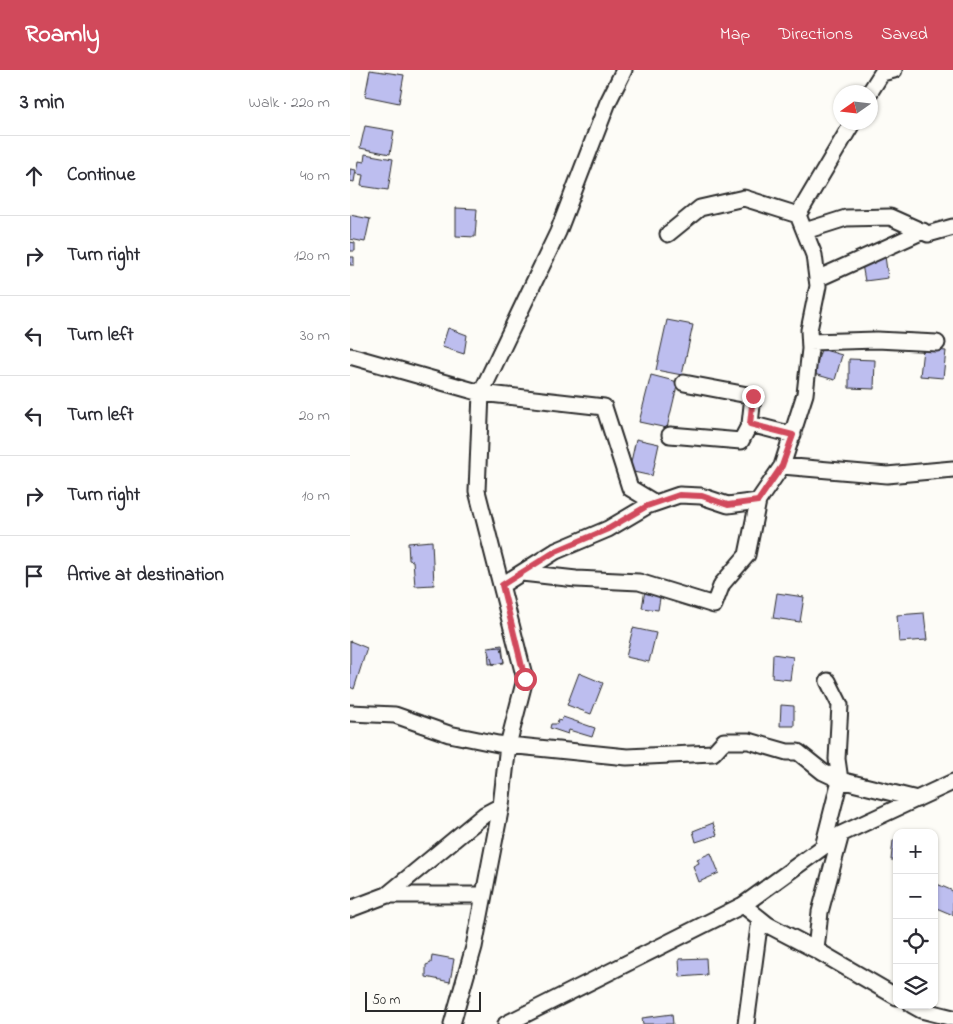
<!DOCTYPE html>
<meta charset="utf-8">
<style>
body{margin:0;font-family:"Indie Flower",sans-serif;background:#f7f7f7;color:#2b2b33}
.controls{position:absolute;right:15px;bottom:15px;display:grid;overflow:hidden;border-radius:10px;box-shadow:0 1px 4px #0004}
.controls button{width:45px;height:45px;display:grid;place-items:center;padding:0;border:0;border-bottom:1px solid #e1e1e2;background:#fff;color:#2b2b33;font:25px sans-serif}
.compass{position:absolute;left:483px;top:15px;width:45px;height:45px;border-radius:50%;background:#fff;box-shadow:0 1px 4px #0004;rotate:256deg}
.scale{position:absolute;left:15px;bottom:12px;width:116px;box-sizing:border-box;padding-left:5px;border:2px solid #2b2b2b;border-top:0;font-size:14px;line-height:18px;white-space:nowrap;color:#2b2b2b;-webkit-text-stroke:4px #fdfcf7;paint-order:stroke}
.stop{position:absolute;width:15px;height:15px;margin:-11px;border:4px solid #d1495b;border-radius:50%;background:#fff}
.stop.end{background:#d1495b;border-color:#fff;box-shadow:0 1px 5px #0008}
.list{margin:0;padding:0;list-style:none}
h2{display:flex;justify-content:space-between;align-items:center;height:65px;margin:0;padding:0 20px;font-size:21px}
h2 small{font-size:16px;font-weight:400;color:#7c7c81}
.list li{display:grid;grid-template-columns:32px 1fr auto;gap:15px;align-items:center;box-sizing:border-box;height:80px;padding:0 20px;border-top:1px solid #e1e1e2}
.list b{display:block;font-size:19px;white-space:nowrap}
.list em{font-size:16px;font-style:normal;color:#7c7c81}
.icon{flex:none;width:28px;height:28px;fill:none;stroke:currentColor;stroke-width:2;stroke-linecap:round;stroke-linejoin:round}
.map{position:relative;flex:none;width:603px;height:954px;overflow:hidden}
header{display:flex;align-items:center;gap:30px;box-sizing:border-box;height:70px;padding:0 25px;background:#d1495b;color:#fff}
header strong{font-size:24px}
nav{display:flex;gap:28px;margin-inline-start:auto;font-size:18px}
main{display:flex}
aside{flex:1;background:#fff}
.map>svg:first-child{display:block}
</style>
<header>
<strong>Roamly</strong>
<nav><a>Map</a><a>Directions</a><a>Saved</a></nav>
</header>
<main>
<aside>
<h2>3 min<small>Walk · 220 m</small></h2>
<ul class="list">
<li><svg class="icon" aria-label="ahead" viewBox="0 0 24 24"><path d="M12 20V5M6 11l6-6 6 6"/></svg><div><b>Continue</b></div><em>40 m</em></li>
<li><svg class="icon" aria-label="right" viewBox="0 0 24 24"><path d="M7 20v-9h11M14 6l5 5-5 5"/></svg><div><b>Turn right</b></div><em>120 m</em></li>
<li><svg class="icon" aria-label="left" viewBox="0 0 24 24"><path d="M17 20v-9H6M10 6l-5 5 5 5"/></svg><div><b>Turn left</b></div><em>30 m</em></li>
<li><svg class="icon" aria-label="left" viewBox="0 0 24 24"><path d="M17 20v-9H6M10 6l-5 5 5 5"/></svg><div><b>Turn left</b></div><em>20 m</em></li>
<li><svg class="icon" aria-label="right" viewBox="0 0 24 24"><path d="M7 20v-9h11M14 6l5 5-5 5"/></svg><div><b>Turn right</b></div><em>10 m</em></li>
<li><svg class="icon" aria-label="arrive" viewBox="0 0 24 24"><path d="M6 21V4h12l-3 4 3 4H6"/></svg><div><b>Arrive at destination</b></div></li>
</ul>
</aside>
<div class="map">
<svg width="603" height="954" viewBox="0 0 603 954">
<rect width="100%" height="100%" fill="#fdfcf7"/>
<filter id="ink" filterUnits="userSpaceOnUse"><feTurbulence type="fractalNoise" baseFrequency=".02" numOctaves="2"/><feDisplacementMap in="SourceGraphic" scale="10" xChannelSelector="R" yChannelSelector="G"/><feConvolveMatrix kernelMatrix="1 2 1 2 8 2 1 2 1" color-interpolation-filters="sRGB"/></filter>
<g filter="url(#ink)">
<path fill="#bdbeef" stroke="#2b2b2b" d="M20 0 54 5 49 33 15 26Z
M15 56 44 61 40 84 10 78Z
M15 84 43 89 38 120 11 116 13 105 7 104 9 91 14 92Z
M0 99 6 100 4 112 0 111Z
M106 138 127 139 125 167 106 166Z
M0 145 20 149 15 172 0 169Z
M0 172 5 173V181H0Z
M535 186 538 208 515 211 511 189Z
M0 187H4V195H0Z
M317 250 343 255 332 305 306 300Z
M98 258 117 265 114 284 92 277Z
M471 279 492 285 485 310 464 304Z
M573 279 596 281 593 308 570 306Z
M499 289 525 290 524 319 499 318Z
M301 305 328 312 317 358 289 352Z
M286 369 309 374 302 406 279 401Z
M82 471 84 515 65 516 63 491 59 490 58 473Z
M295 520 311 522 308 540 292 538Z
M427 523 454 527 450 552 423 548Z
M574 543 577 570 549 572 547 545Z
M283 558 306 563 299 592 276 587Z
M0 571 17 578 4 619 0 617Z
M152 575 154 593 139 594 138 577Z
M151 577 154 592 143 595 138 578Z
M423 584 443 587 440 610 422 608Z
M229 603 253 613 241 644 217 635Z
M431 635 444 636V656H430Z
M213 647 245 658 242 667 219 660 218 664 200 658 201 654H207L208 650 211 651Z
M363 753 367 765 346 772 343 761Z
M543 770H547V790H541Z
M361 783 369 803 349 812 343 796 349 793 347 789Z
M587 814 603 821V845L584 837V820Z
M82 885 104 889 100 912 76 907V895L81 893Z
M356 888 357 905 330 907 329 889Z
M322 944 323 954H293L292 948Z"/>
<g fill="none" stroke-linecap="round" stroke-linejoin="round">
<g stroke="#2b2b2b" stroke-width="19">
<path id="minor" d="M520 22 532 3 544 0
M448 145 503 52
M455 161 496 148 540 147 578 164 603 157
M467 209 573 161
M460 272 527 270 587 273
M0 286 131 323 254 337 280 418 305 433
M334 313 403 326 400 354
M320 365 391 371 400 354 443 365
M432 396 537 405 603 399
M172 503 226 509 289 512 364 535 372 514 397 485 408 431
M152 515 206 481 258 459 297 436 329 425 351 426 378 435 408 431 432 396 455 324 460 279 459 260 468 216 464 185 448 145 394 128 350 138 318 164
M0 643 45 645 99 664 148 674 277 687 363 683 374 671H399L437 682H448L473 702 490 710 487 689 490 635 478 611
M473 777 490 710 567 729
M37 825H134
M393 835 418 855 466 880 547 927
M0 839 37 825 134 745 151 736
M466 880 470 842 491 764
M562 935 571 940 603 948
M102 954 124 877 151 736 158 675 175 609 127 421 131 323 208 162 258 32 274 0
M156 954 393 835 491 764 603 712
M396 954 410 849"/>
</g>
<use href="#minor" stroke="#fdfcf7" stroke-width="15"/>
</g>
</g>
<g fill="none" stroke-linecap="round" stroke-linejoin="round" filter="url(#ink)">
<path stroke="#d1495b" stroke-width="6" d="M175 609 152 515 206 481 258 459 297 436 329 425 352 426 378 435 408 431 432 396 443 365 400 354 403 326"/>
</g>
</svg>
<div class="controls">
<button>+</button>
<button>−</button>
<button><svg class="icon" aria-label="locate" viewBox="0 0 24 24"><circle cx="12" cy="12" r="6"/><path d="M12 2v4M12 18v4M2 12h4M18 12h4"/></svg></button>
<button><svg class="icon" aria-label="layers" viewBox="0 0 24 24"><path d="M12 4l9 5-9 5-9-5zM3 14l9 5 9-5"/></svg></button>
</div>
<svg class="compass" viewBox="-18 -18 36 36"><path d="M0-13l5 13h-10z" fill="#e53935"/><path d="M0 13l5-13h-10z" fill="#7c7c81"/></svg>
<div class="scale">50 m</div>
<div class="stop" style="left:175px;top:609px"></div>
<div class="stop end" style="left:403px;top:326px"></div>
</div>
</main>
